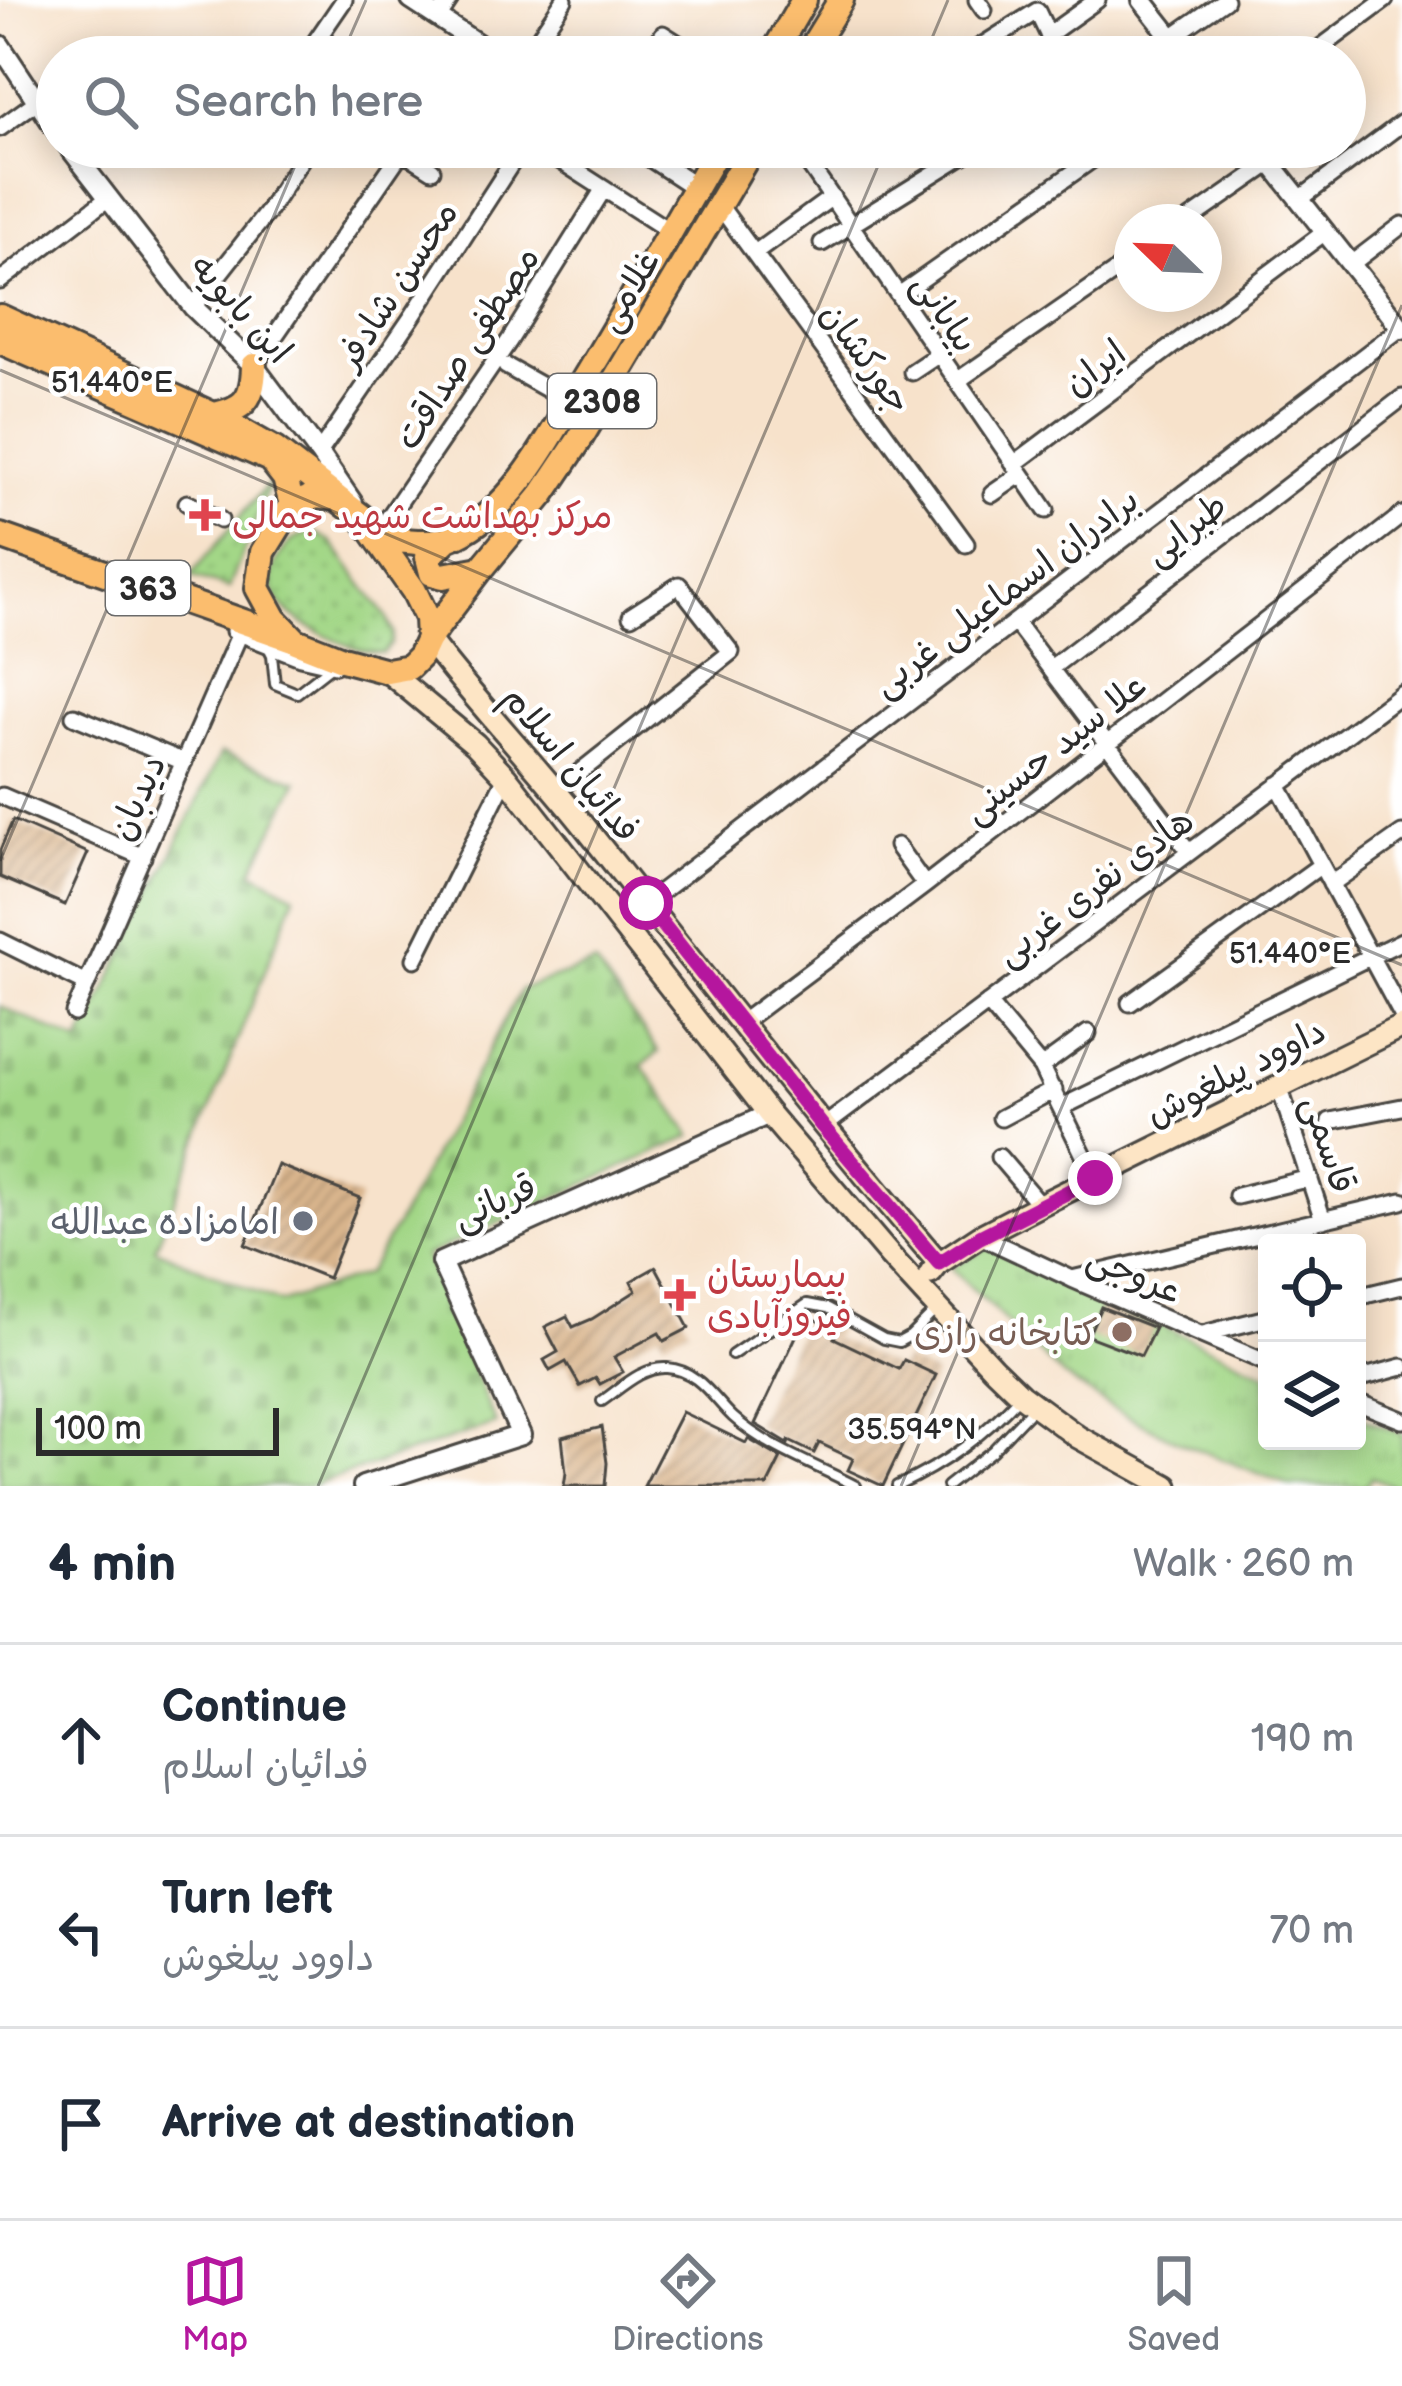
<!DOCTYPE html>
<meta charset="utf-8">
<style>
body{margin:0;font-family:"Balsamiq Sans","Playpen Sans Arabic",sans-serif;background:#f6f6f7;color:#1f2937}
.controls{position:absolute;right:36px;bottom:36px;display:grid;overflow:hidden;border-radius:12px;box-shadow:0 6px 30px #0003}
.controls button{width:108px;height:108px;display:grid;place-items:center;padding:0;border:0;border-bottom:3px solid #e0e1e3;background:#fff;color:#1f2937;font:60px sans-serif}
.compass{position:absolute;left:1114px;top:204px;width:108px;height:108px;border-radius:50%;background:#fff;box-shadow:0 6px 30px #0003;rotate:293deg}
.scale{position:absolute;left:36px;bottom:30px;width:243px;box-sizing:border-box;padding-left:12px;border:6px solid #2b2b2b;border-top:0;font-size:33px;line-height:42px;white-space:nowrap;color:#2b2b2b;-webkit-text-stroke:9px #fff;paint-order:stroke}
.stop{position:absolute;width:36px;height:36px;margin:-27px;border:9px solid #b5179e;border-radius:50%;background:#fff}
.stop.end{background:#b5179e;border-color:#fff;box-shadow:0 3px 12px #0008}
.list{margin:0;padding:0;list-style:none}
h2{display:flex;justify-content:space-between;align-items:center;height:156px;margin:0;padding:0 48px;font-size:51px}
h2 small{font-size:39px;font-weight:400;color:#747a83}
.list li{display:grid;grid-template-columns:78px 1fr auto;gap:36px;align-items:center;box-sizing:border-box;height:192px;padding:0 48px;border-top:3px solid #e0e1e3}
.list b{display:block;font-size:45px;white-space:nowrap}
.list p{margin:0;font-size:39px;white-space:nowrap;color:#747a83}
.list em{font-size:39px;font-style:normal;color:#747a83}
.icon{flex:none;width:66px;height:66px;fill:none;stroke:currentColor;stroke-width:2;stroke-linecap:round;stroke-linejoin:round}
.map{position:relative;flex:none;width:1402px;height:1486px;overflow:hidden}
.search{position:absolute;background:#fff;box-shadow:0 6px 30px #0003;left:36px;right:36px;top:36px;height:132px;display:flex;align-items:center;gap:30px;box-sizing:border-box;padding:0 42px;border-radius:66px;color:#747a83;font-size:45px}
.sheet{height:732px;background:#fff}
nav{display:flex;justify-content:space-around;align-items:center;box-sizing:border-box;height:168px;border-top:3px solid #e0e1e3;background:#fff;font-size:33px;color:#747a83}
nav a{display:grid;justify-items:center;gap:6px}
nav .on{color:#b5179e}
.map>svg:first-child{display:block}
</style>
<div class="map">
<svg width="1402" height="1486" viewBox="0 0 1402 1486">
<defs>
<pattern id="grass-dots" width="8" height="8" patternUnits="userSpaceOnUse" patternTransform="scale(3)"><rect width="8" height="8" fill="#a3d787"/><path d="M2 2h.1M6 6h.1" fill="none" stroke="#8cb975" stroke-width="1.8" stroke-linecap="round"/></pattern>
<pattern id="cemetery-stones" width="16" height="16" patternUnits="userSpaceOnUse" patternTransform="scale(3)"><rect width="16" height="16" fill="#a3d787"/><path d="M2 7V4a2 2 0 0 1 4 0v3zM10 15v-3a2 2 0 0 1 4 0v3z" fill="#8cb975"/></pattern>
<pattern id="park-tufts" width="24" height="20" patternUnits="userSpaceOnUse" patternTransform="scale(3)"><rect width="24" height="20" fill="#a3d787"/><path d="M3 7l-1-3M5 7V3M7 7l1-3M15 17l-1-3M17 17v-4M19 17l1-3" fill="none" stroke="#8cb975"/></pattern>
<pattern id="building-hatch" width="6" height="6" patternUnits="userSpaceOnUse" patternTransform="scale(3)"><rect width="6" height="6" fill="#d9b58d"/><path d="M-1 1l2-2M0 6l6-6M5 7l2-2" fill="none" stroke="#b09373"/></pattern>
</defs>
<rect width="100%" height="100%" fill="#fff"/>
<filter id="ink" filterUnits="userSpaceOnUse"><feTurbulence type="fractalNoise" baseFrequency=".00833" numOctaves="2"/><feDisplacementMap in="SourceGraphic" scale="24" xChannelSelector="R" yChannelSelector="G"/><feConvolveMatrix kernelMatrix="1 2 1 2 8 2 1 2 1" color-interpolation-filters="sRGB"/></filter>
<filter id="wash" filterUnits="userSpaceOnUse"><feTurbulence type="fractalNoise" baseFrequency=".004" numOctaves="4" result="noise"/><feDisplacementMap in="SourceGraphic" scale="48" xChannelSelector="R" yChannelSelector="G"/><feGaussianBlur stdDeviation="2.7" result="paint"/><feColorMatrix in="noise" values="0 0 0 0 0 0 0 0 0 0 0 0 0 0 0 0 0 1.4 0 .05"/><feComposite in="paint" operator="in"/></filter>
<g filter="url(#wash)">
<rect width="100%" height="100%" fill="#f7e2cb"/>
<path fill="url(#grass-dots)" stroke="#678159" stroke-width="3" d="M272 479 229 588 190 576Z
M314 532 331 542 386 616 393 633 391 644 383 653C354 653 289 623 276 597 268 582 273 564 283 551 292 539 299 535 314 532Z"/>
<path fill="url(#cemetery-stones)" stroke="#678159" stroke-width="3" d="M221 753 298 781 252 871 295 895 155 1249 280 1303 367 1274 400 1218 521 989 595 964 659 1052 642 1065 692 1136 425 1256 496 1424 311 1486H0V1006L80 1043Z"/>
<path fill="url(#park-tufts)" stroke="#678159" stroke-width="3" d="M989 1246 1267 1374V1441H1357V1416L1402 1434V1486H1393L1371 1477 1366 1486H1291L1181 1443 1114 1409 1063 1376 951 1268Z"/>
<g id="blocks">
<path fill="url(#building-hatch)" d="M13 820 88 853 65 905 0 877V850Z
M278 1165 360 1198 328 1278 245 1245Z
M656 1267 689 1328 664 1341 659 1333 614 1357 623 1372 600 1384 596 1378 580 1386 566 1362 550 1371 544 1360 558 1352 545 1327 567 1316 573 1327 592 1319 636 1291 631 1281Z
M1101 1307 1155 1328 1141 1356 1088 1336Z
M806 1315 838 1330 834 1338 899 1369 904 1360 936 1375 883 1486 848 1470 853 1459 819 1443 814 1453 789 1441 788 1444 755 1424Z
M682 1412 746 1443 748 1439 781 1458 767 1486H644Z
M602 1427 607 1463 605 1486H564L566 1473 562 1437Z"/>
</g>
</g>
<g filter="url(#ink)">
<use href="#blocks" fill-opacity="0" stroke="#4a4643" stroke-width="3"/>
<g fill="none" stroke-linecap="round" stroke-linejoin="round">
<g stroke="#4a4643" stroke-width="14">
<path id="service" d="M267 645 272 655 275 684 297 693 329 668
M732 1355 807 1304 828 1308 884 1339 899 1342 910 1336 934 1312
M602 1401C621 1388 643 1366 667 1368 698 1370 713 1398 733 1417 767 1448 816 1465 856 1486
M897 1486C946 1464 984 1435 1020 1396
M947 1486 992 1451 1034 1407"/>
</g>
<g stroke="#4a4643" stroke-width="21">
<path id="minor" d="M977 0 984 10
M438 18 450 0
M1048 35 1097 0
M1172 37 1225 0
M305 57 344 0
M526 57 564 0
M648 57 663 34 696 55
M964 57 1037 11 1059 57
M1308 57 1385 0
M0 128 36 102
M539 147 671 232
M797 147 1046 510
M402 151 432 170
M1300 199 1402 123
M719 205 966 544
M1186 222 1271 163
M822 243 967 153
M755 253 832 197
M1351 264 1402 225
M0 281 107 199
M899 295 1110 147
M193 307 266 214 309 147
M254 366 405 147
M506 366 570 402
M912 372 939 354
M957 381 1132 260
M319 453 412 317 522 147
M1014 464 1325 232
M992 494 1021 474
M187 503 220 520
M376 536 509 341 603 190
M1015 622 1189 852
M234 631 300 657 335 665
M1051 668 1402 398
M74 716 184 762
M1278 785 1402 1015
M556 791 731 652 679 585 631 616
M2 796 143 857
M897 846 925 885
M1331 884 1402 834
M646 903 1402 327
M0 941 87 984
M415 959 506 777
M988 1003 1041 1067 1095 1178
M1130 1003 1321 865
M74 1013 240 633
M741 1023 925 885 1402 515
M1041 1067 1088 1033
M1279 1086 1323 1220
M1062 1107 1402 941
M1001 1118 1054 1090
M1330 1121 1402 1107
M823 1127 1402 693
M999 1157 1040 1205
M1237 1196 1310 1178
M980 1236 1072 1279 1267 1363
M1072 1279 1402 1201
M1357 1297 1402 1286
M1203 1334 1267 1318
M1357 1379 1402 1367
M1357 1402 1402 1420"/>
</g>
<g stroke="#4a4643" stroke-width="24">
<path id="tertiary" d="M411 0 498 57
M1142 0 1187 57
M0 45 57 131
M69 147 193 307 254 366 319 453 353 503
M635 147 696 187
M1258 147 1402 329
M363 1486 521 1435 441 1262 769 1114"/>
</g>
<g stroke="#4a4643" stroke-width="27">
<path id="secondary" d="M428 639C476 702 531 760 581 822 699 970 815 1119 939 1263
M387 671 475 744 506 777 769 1114 890 1256 993 1368 1021 1395 1078 1437 1167 1486
M931 1273 939 1263 980 1236 1040 1205 1402 1026"/>
</g>
<g stroke="#4a4643" stroke-width="30">
<path id="primary" d="M771 57 804 0
M806 57 841 0
M0 317 213 415 275 450 337 498
M0 341 270 459 285 478 292 505
M206 417C240 409 253 406 254 366
M0 536 292 639
M376 536C402 541 432 547 457 535 520 504 554 428 589 371 634 297 675 222 719 147
M446 540 428 557 432 573 443 576 481 569
M428 639 427 618 414 591 362 517 337 498 316 496 292 505 263 552 258 588 275 619 296 641 342 659 387 671 409 667 420 656 428 639 481 569 543 494 578 442 753 147"/>
</g>
<use href="#service" stroke="#fff" stroke-width="8"/>
<use href="#minor" stroke="#fff" stroke-width="15"/>
<use href="#tertiary" stroke="#fff" stroke-width="18"/>
<use href="#secondary" stroke="#fde5c5" stroke-width="21"/>
<use href="#primary" stroke="#fbbd6e" stroke-width="24"/>
</g>
</g>
<g fill="none" stroke-linecap="round" stroke-linejoin="round" filter="url(#ink)">
<path stroke="#b5179e" stroke-width="15" d="M646 903 823 1127 939 1263 980 1237 1095 1178"/>
</g>
<path fill="none" stroke="#2b2b2b" stroke-width="3" stroke-opacity="0.45" d="M341 57 366 0M924 57 948 0M0 370 1402 965M0 861 303 147M318 1486 886 147M901 1486 1402 305"/>
<g fill="#e0444e" stroke="#fff" stroke-width="4.5">
<path d="M199 497h12v12h12v12h-12v12h-12v-12h-12v-12h12z"/>
<path d="M674 1277h12v12h12v12h-12v12h-12v-12h-12v-12h12z"/>
</g>
<circle fill="#6b7280" stroke="#fff" stroke-width="4.5" cx="303" cy="1221" r="12"/>
<circle fill="#8d6e63" stroke="#fff" stroke-width="4.5" cx="1122" cy="1332" r="12"/>
<g text-anchor="middle" stroke-width="9" stroke-linejoin="round" paint-order="stroke">
<g fill="#fff" stroke="#6b6b6b" stroke-width="3">
<rect x="548" y="374" width="108" height="54" rx="9"/>
<rect x="106" y="561" width="84" height="54" rx="9"/>
</g>
<g font-size="33" font-weight="bold" fill="#2b2b2b">
<text x="602" y="413">2308</text>
<text x="148" y="600">363</text>
</g>
<g font-size="36" fill="#2b2b2b" stroke="#fff">
<text transform="translate(396 284) rotate(-57)" y="13">محسن شادفر</text>
<text transform="translate(627 290) rotate(-59)" y="13">غلامی</text>
<text transform="translate(242 308) rotate(48)" y="13">ابن بابویه</text>
<text transform="translate(946 312) rotate(56)" y="13">بیابانی</text>
<text transform="translate(466 347) rotate(-57)" y="13">مصطفی صداقت</text>
<text transform="translate(867 357) rotate(54)" y="13">جورکشان</text>
<text transform="translate(1094 367) rotate(-37)" y="13">ایران</text>
<text transform="translate(1185 528) rotate(-38)" y="13">طبرایی</text>
<text transform="translate(1005 591) rotate(-37)" y="13">برادران اسماعیلی غربی</text>
<text transform="translate(1054 747) rotate(-38)" y="13">علا سید حسینی</text>
<text transform="translate(572 763) rotate(50)" y="13">فدائیان اسلام</text>
<text transform="translate(136 797) rotate(-66)" y="13">دیدبان</text>
<text transform="translate(1094 886) rotate(-37)" y="13">هادی نفری غربی</text>
<text transform="translate(1235 1071) rotate(-27)" y="13">داوود پیلغوش</text>
<text transform="translate(1330 1144) rotate(72)" y="13">قاسمی</text>
<text transform="translate(494 1201) rotate(-24)" y="13">قربانی</text>
<text transform="translate(1135 1273) rotate(23)" y="13">عروجی</text>
</g>
<g font-size="36" fill="#be3a42" stroke="#fff" text-anchor="start">
<text x="232" y="528">مرکز بهداشت شهید جمالی</text>
<text x="707" y="1287">بیمارستان<tspan x="707" dy="41">فیروزآبادی</tspan></text>
</g>
<g font-size="36" fill="#5b616d" stroke="#fff" text-anchor="end">
<text x="279" y="1234">امامزاده عبدالله</text>
</g>
<g font-size="36" fill="#785e54" stroke="#fff" text-anchor="end">
<text x="1098" y="1345">کتابخانه رازی</text>
</g>
</g>
<g font-size="30" text-anchor="middle" fill="#2b2b2b" stroke="#fff" stroke-width="9" stroke-linejoin="round" paint-order="stroke">
<text x="112" y="392">51.440°E</text>
<text x="1290" y="963">51.440°E</text>
<text x="912" y="1439">35.594°N</text>
</g>
</svg>
<div class="controls">
<button><svg class="icon" aria-label="locate" viewBox="0 0 24 24"><circle cx="12" cy="12" r="6"/><path d="M12 2v4M12 18v4M2 12h4M18 12h4"/></svg></button>
<button><svg class="icon" aria-label="layers" viewBox="0 0 24 24"><path d="M12 4l9 5-9 5-9-5zM3 14l9 5 9-5"/></svg></button>
</div>
<svg class="compass" viewBox="-18 -18 36 36"><path d="M0-13l5 13h-10z" fill="#e53935"/><path d="M0 13l5-13h-10z" fill="#747a83"/></svg>
<div class="scale">100 m</div>
<div class="stop" style="left:646px;top:903px"></div>
<div class="stop end" style="left:1095px;top:1178px"></div>
<div class="search"><svg class="icon" aria-label="search" viewBox="0 0 24 24"><circle cx="10" cy="10" r="6"/><path d="M15 15l6 6"/></svg>Search here</div>
</div>
<section class="sheet">
<h2>4 min<small>Walk · 260 m</small></h2>
<ul class="list">
<li><svg class="icon" aria-label="ahead" viewBox="0 0 24 24"><path d="M12 20V5M6 11l6-6 6 6"/></svg><div><b>Continue</b><p>فدائیان اسلام</p></div><em>190 m</em></li>
<li><svg class="icon" aria-label="left" viewBox="0 0 24 24"><path d="M17 20v-9H6M10 6l-5 5 5 5"/></svg><div><b>Turn left</b><p>داوود پیلغوش</p></div><em>70 m</em></li>
<li><svg class="icon" aria-label="arrive" viewBox="0 0 24 24"><path d="M6 21V4h12l-3 4 3 4H6"/></svg><div><b>Arrive at destination</b></div></li>
</ul>
</section>
<nav>
<a class="on"><svg class="icon" aria-label="map" viewBox="0 0 24 24"><path d="M3 6l6-2 6 2 6-2v14l-6 2-6-2-6 2zM9 4v14M15 6v14"/></svg>Map</a>
<a><svg class="icon" aria-label="directions" viewBox="0 0 24 24"><path d="M12 3l9 9-9 9-9-9zM9 14v-3h6M13 9l2 2-2 2"/></svg>Directions</a>
<a><svg class="icon" aria-label="saved" viewBox="0 0 24 24"><path d="M7 4h10v16l-5-4-5 4z"/></svg>Saved</a>
</nav>
